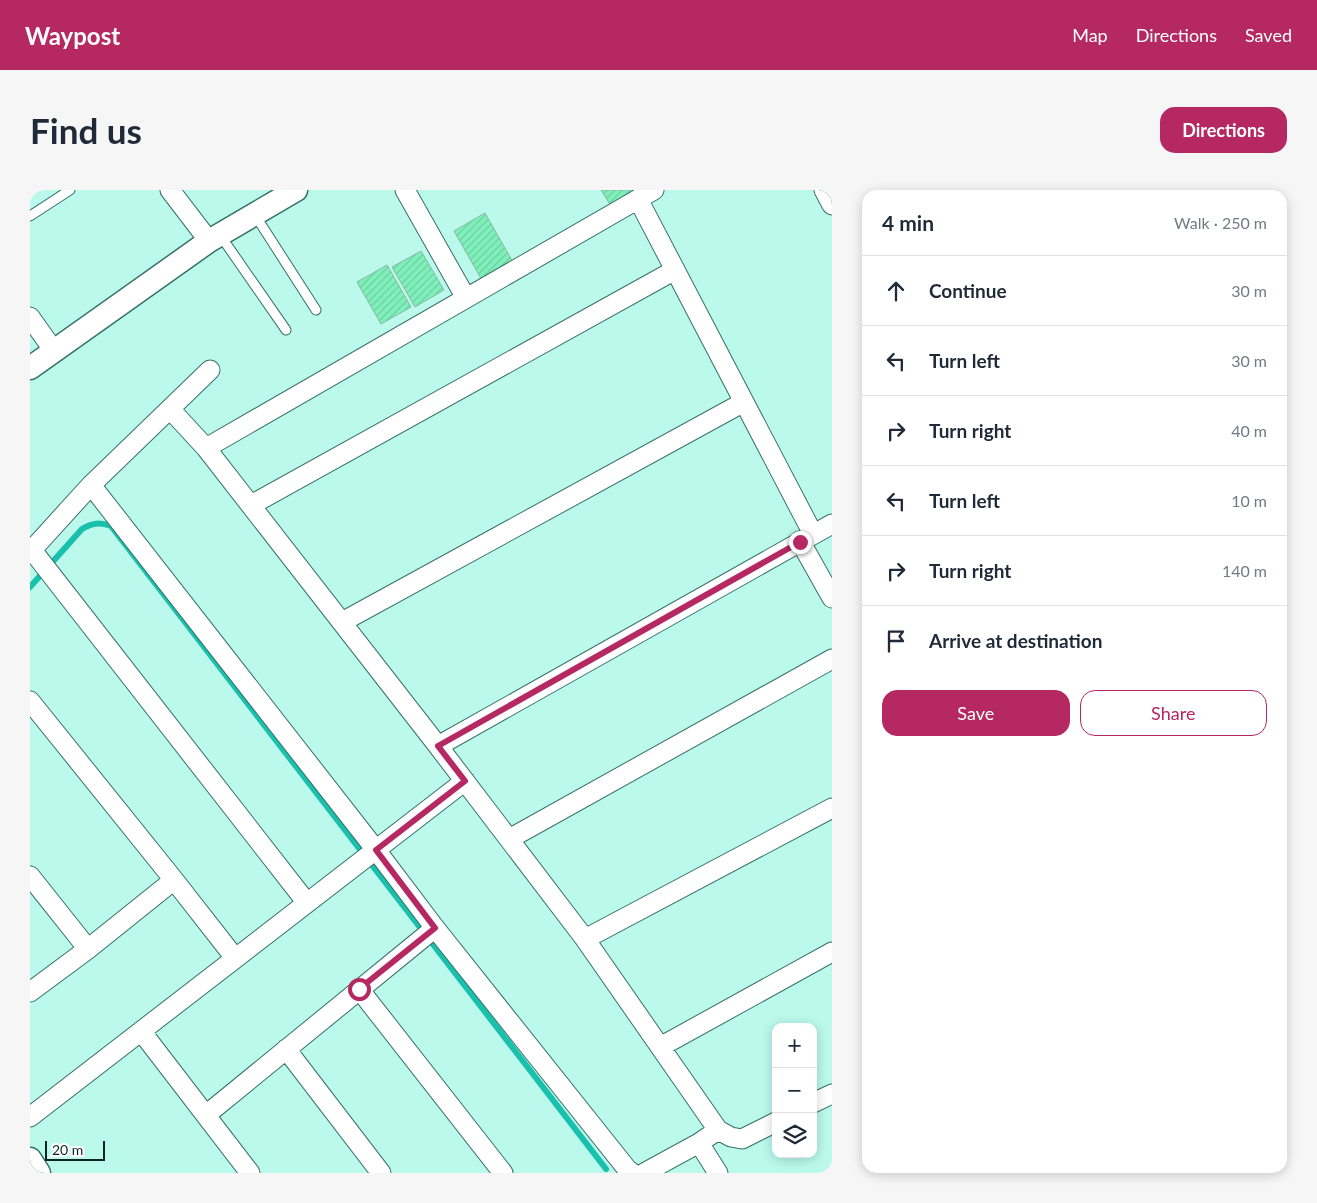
<!DOCTYPE html>
<meta charset="utf-8">
<style>
body{margin:0;font-family:Lato,sans-serif;background:#f6f6f7;color:#1f2937}
.controls{position:absolute;right:15px;bottom:15px;display:grid;overflow:hidden;border-radius:10px;box-shadow:0 2px 12px #0003}
.controls button{width:45px;height:45px;display:grid;place-items:center;padding:0;border:0;border-bottom:1px solid #e0e1e3;background:#fff;color:#1f2937;font:25px sans-serif}
.scale{position:absolute;left:15px;bottom:12px;width:60px;box-sizing:border-box;padding-left:5px;border:2px solid #0c2521;border-top:0;font-size:14px;line-height:18px;white-space:nowrap;color:#0c2521;-webkit-text-stroke:4px #fff;paint-order:stroke}
.stop{position:absolute;width:15px;height:15px;margin:-11px;border:4px solid #b52861;border-radius:50%;background:#fff}
.stop.end{background:#b52861;border-color:#fff;box-shadow:0 1px 5px #0008}
.list{margin:0;padding:0;list-style:none}
h2{display:flex;justify-content:space-between;align-items:center;height:65px;margin:0;padding:0 20px;font-size:21px}
h2 small{font-size:16px;font-weight:400;color:#747a83}
.list li{display:grid;grid-template-columns:32px 1fr auto;gap:15px;align-items:center;box-sizing:border-box;height:70px;padding:0 20px;border-top:1px solid #e0e1e3}
.list b{display:block;font-size:19px;white-space:nowrap}
.list em{font-size:16px;font-style:normal;color:#747a83}
.actions{display:flex;gap:10px;padding:15px 20px}
.actions a{flex:1;padding:11px 0;border:1px solid #b52861;border-radius:15px;text-align:center;font-size:18px;color:#b52861}
.actions .main{background:#b52861;color:#fff}
.icon{flex:none;width:28px;height:28px;fill:none;stroke:currentColor;stroke-width:2;stroke-linecap:round;stroke-linejoin:round}
.map{position:relative;flex:none;width:802px;height:983px;overflow:hidden;border-radius:15px}
header{display:flex;align-items:center;gap:30px;box-sizing:border-box;height:70px;padding:0 25px;background:#b52861;color:#fff}
header strong{font-size:24px}
nav{display:flex;gap:28px;margin-inline-start:auto;font-size:18px}
.intro{display:flex;align-items:center;justify-content:space-between;box-sizing:border-box;height:120px;padding:0 30px}
h1{margin:0;font-size:35px}
.button{padding:12px 22px;border-radius:15px;background:#b52861;color:#fff;font-size:18px;font-weight:700}
main{display:flex;gap:30px;padding:0 30px}
aside{flex:1;background:#fff;border-radius:15px;box-shadow:0 2px 12px #0003}
.map>svg:first-child{display:block}
</style>
<header>
<strong>Waypost</strong>
<nav><a>Map</a><a>Directions</a><a>Saved</a></nav>
</header>
<div class="intro"><h1>Find us</h1><a class="button">Directions</a></div>
<main>
<div class="map">
<svg width="802" height="983" viewBox="0 0 802 983">
<defs>
<pattern id="building-hatch" width="6" height="6" patternUnits="userSpaceOnUse" patternTransform="scale(1.25)"><rect width="6" height="6" fill="#80f0bb"/><path d="M-1 1l2-2M0 6l6-6M5 7l2-2" fill="none" stroke="#6dcea0"/></pattern>
</defs>
<rect width="100%" height="100%" fill="#bbf9ed"/>
<g fill="none" stroke-linecap="round" stroke-linejoin="round">
<path stroke="#19c1ad" stroke-width="6" d="M0 397 52 339C62 333 70 332 81 336L576 979"/>
</g>
<path fill="url(#building-hatch)" stroke="#88b9a0" d="M571 0H609L581 16Z
M455 23 484 74 453 92 424 41Z
M391 61 414 100 385 117 362 77Z
M357 75 381 117 351 134 327 92Z"/>
<g fill="none" stroke-linecap="round" stroke-linejoin="round">
<g stroke="#367167" stroke-width="11">
<path id="service" d="M225 25 286 120
M0 26 40 0
M190 45 256 140"/>
</g>
<g stroke="#367167" stroke-width="21">
<path id="minor" d="M140 0 179 51
M375 0 436 108
M624 0 176 258 408 556 555 749 688 940 701 947 712 949 746 932
M794 0 802 15
M608 9 783 344
M0 127 24 161
M140 219 176 258
M61 295 346 660 405 738 597 979 602 983
M221 315 645 80
M770 351 802 408
M2 360 277 713
M0 362 61 295 180 180
M312 432 714 212
M0 511 144 690 205 768
M408 556 802 334
M479 649 802 469
M0 686 58 759
M555 749 802 618
M329 799 473 983
M0 802 58 759 144 690
M111 841 220 983
M630 857 802 762
M256 859 351 983
M783 913 802 904
M176 925 405 738
M0 927 435 591
M669 953 688 983
M614 983 669 953 688 940"/>
</g>
<g stroke="#367167" stroke-width="25">
<path id="tertiary" d="M0 178 179 51 266 0
M0 969 9 983"/>
</g>
<use href="#service" stroke="#fff" stroke-width="9"/>
<use href="#minor" stroke="#fff" stroke-width="19"/>
<use href="#tertiary" stroke="#fff" stroke-width="22"/>
</g>
<g fill="none" stroke-linecap="round" stroke-linejoin="round">
<path stroke="#b52861" stroke-width="6" d="M329 799 405 738 346 660 435 591 408 556 770 352"/>
</g>
</svg>
<div class="controls">
<button>+</button>
<button>−</button>
<button><svg class="icon" aria-label="layers" viewBox="0 0 24 24"><path d="M12 4l9 5-9 5-9-5zM3 14l9 5 9-5"/></svg></button>
</div>
<div class="scale">20 m</div>
<div class="stop" style="left:329px;top:799px"></div>
<div class="stop end" style="left:770px;top:352px"></div>
</div>
<aside>
<h2>4 min<small>Walk · 250 m</small></h2>
<ul class="list">
<li><svg class="icon" aria-label="ahead" viewBox="0 0 24 24"><path d="M12 20V5M6 11l6-6 6 6"/></svg><div><b>Continue</b></div><em>30 m</em></li>
<li><svg class="icon" aria-label="left" viewBox="0 0 24 24"><path d="M17 20v-9H6M10 6l-5 5 5 5"/></svg><div><b>Turn left</b></div><em>30 m</em></li>
<li><svg class="icon" aria-label="right" viewBox="0 0 24 24"><path d="M7 20v-9h11M14 6l5 5-5 5"/></svg><div><b>Turn right</b></div><em>40 m</em></li>
<li><svg class="icon" aria-label="left" viewBox="0 0 24 24"><path d="M17 20v-9H6M10 6l-5 5 5 5"/></svg><div><b>Turn left</b></div><em>10 m</em></li>
<li><svg class="icon" aria-label="right" viewBox="0 0 24 24"><path d="M7 20v-9h11M14 6l5 5-5 5"/></svg><div><b>Turn right</b></div><em>140 m</em></li>
<li><svg class="icon" aria-label="arrive" viewBox="0 0 24 24"><path d="M6 21V4h12l-3 4 3 4H6"/></svg><div><b>Arrive at destination</b></div></li>
</ul>
<div class="actions"><a class="main">Save</a><a>Share</a></div>
</aside>
</main>
